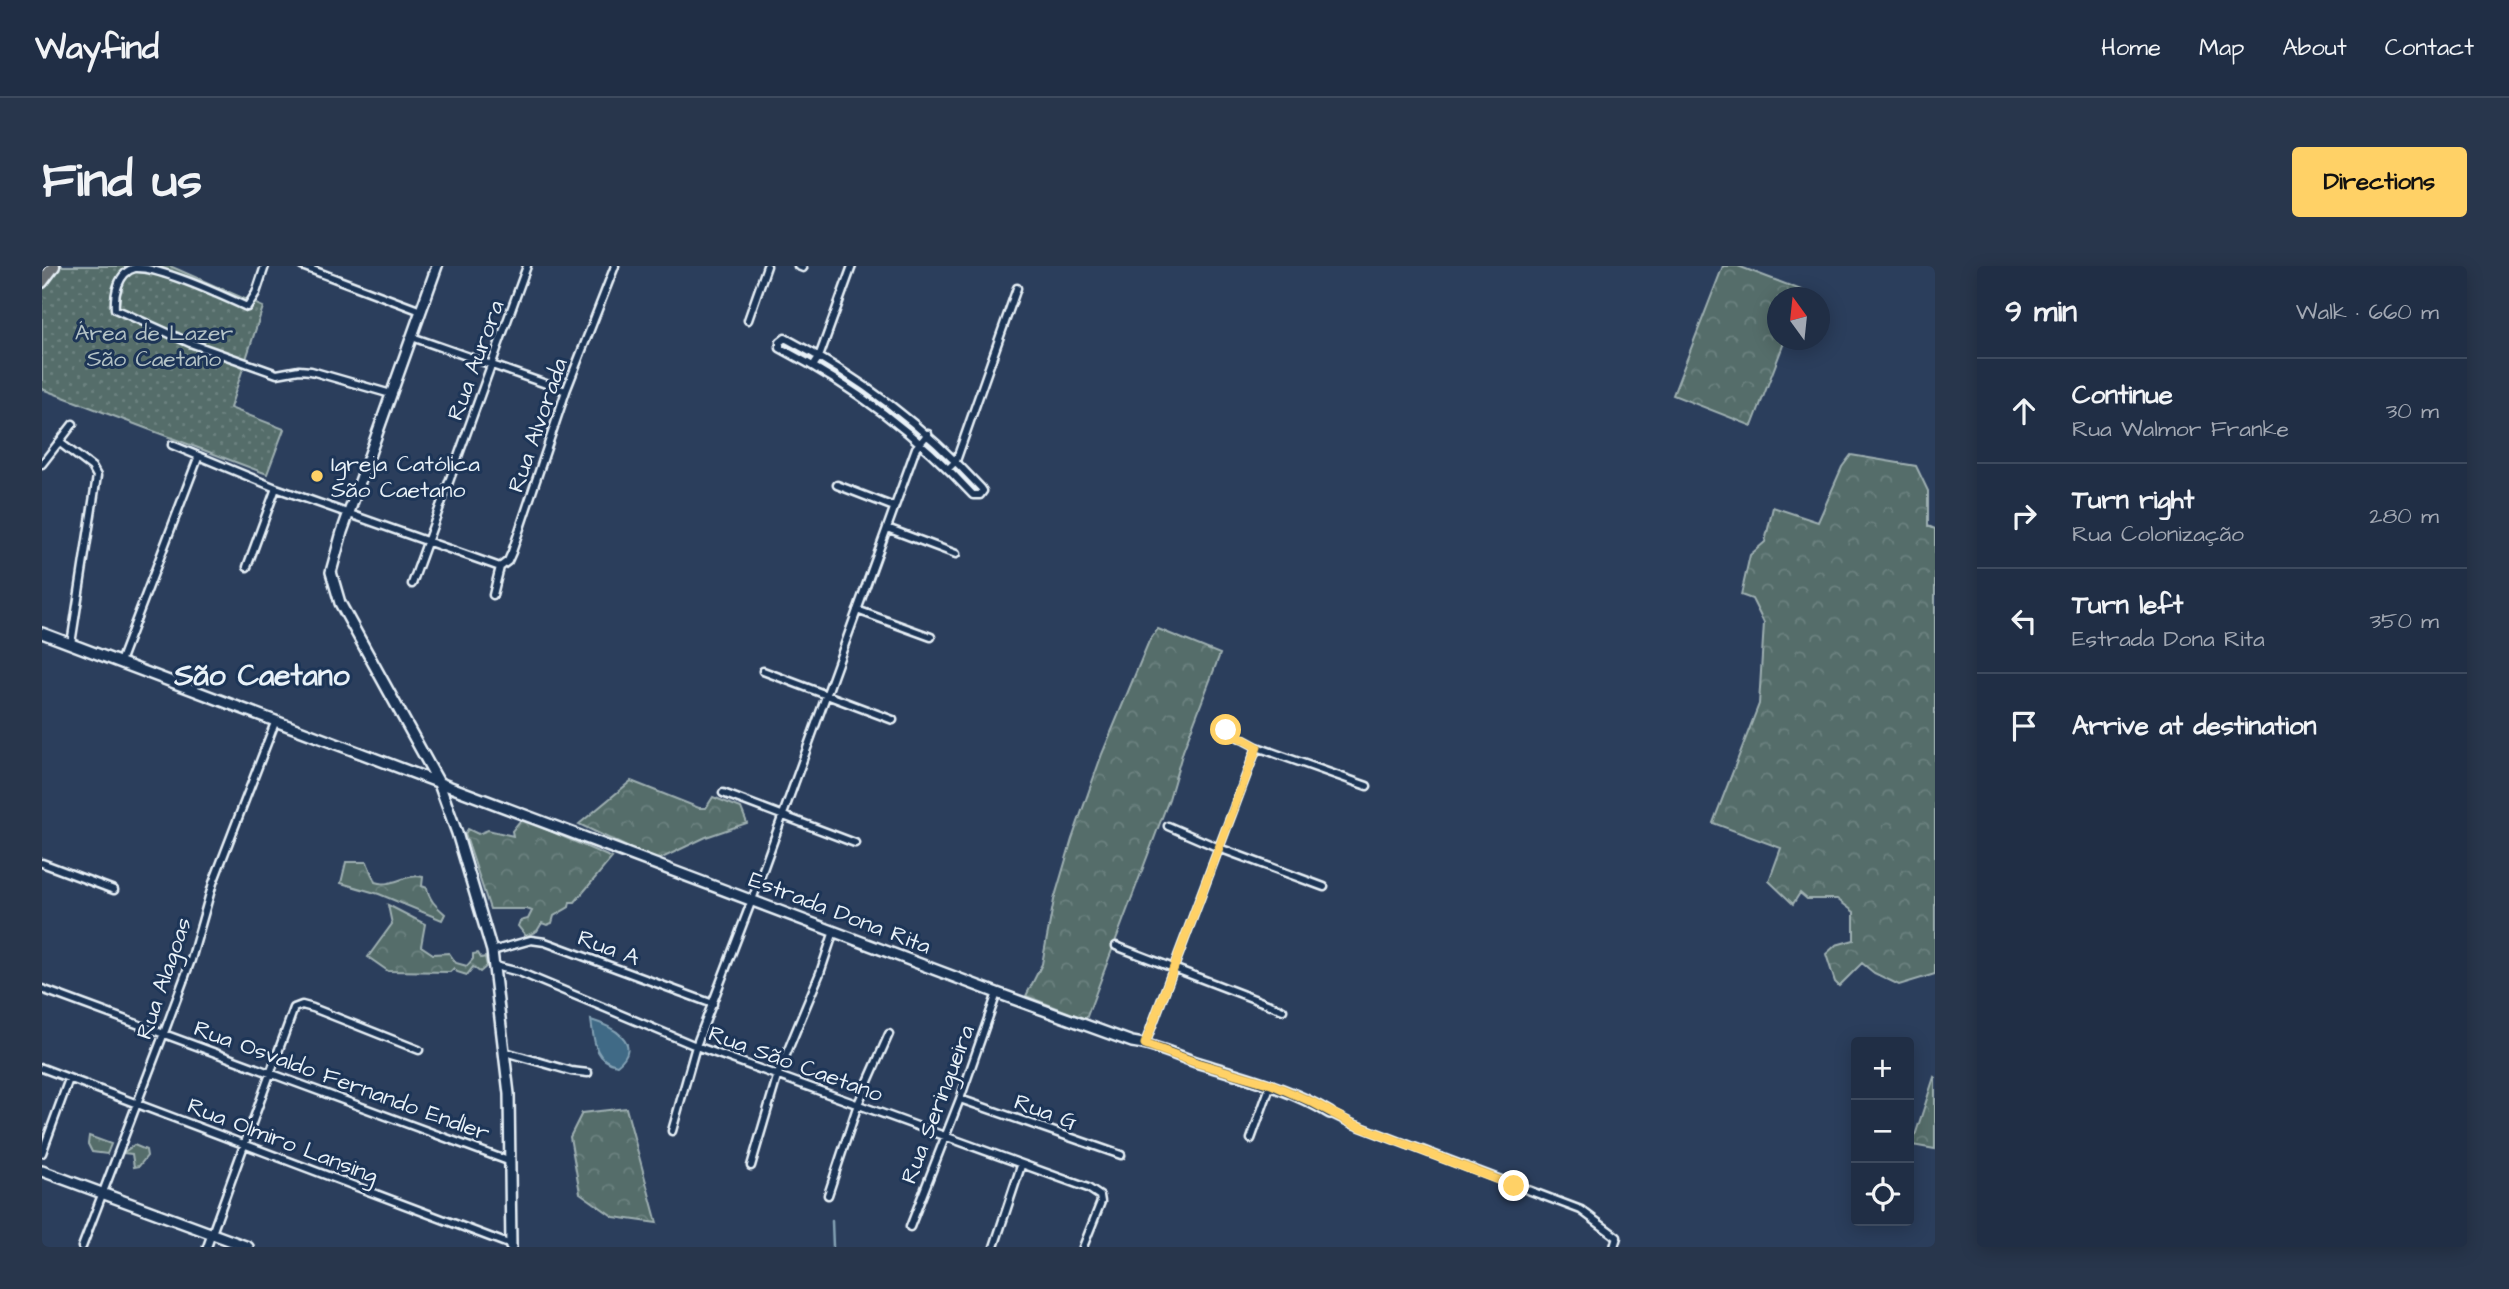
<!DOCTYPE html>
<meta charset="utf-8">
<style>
body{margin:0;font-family:"Architects Daughter",sans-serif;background:#28364c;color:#f1f3f6}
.controls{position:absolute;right:21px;bottom:21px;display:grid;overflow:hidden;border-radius:7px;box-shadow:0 4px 18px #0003}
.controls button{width:63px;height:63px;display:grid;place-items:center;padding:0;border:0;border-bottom:2px solid #3d4a5e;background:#202e45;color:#f1f3f6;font:35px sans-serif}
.compass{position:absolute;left:1725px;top:21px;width:63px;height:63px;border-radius:50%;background:#202e45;box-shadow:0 4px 18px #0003;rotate:345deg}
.stop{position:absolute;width:21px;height:21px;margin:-16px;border:5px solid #ffd166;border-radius:50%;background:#fff}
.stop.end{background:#ffd166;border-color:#fff;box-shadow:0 2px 7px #0008}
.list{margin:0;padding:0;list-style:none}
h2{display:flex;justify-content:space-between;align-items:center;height:91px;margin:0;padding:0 28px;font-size:30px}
h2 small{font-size:23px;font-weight:400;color:#a2a8b3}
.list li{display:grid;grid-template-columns:46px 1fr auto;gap:21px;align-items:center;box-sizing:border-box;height:105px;padding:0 28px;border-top:2px solid #3d4a5e}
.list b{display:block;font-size:26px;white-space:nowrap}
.list p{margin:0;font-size:23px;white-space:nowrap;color:#a2a8b3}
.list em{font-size:23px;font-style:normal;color:#a2a8b3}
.icon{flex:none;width:38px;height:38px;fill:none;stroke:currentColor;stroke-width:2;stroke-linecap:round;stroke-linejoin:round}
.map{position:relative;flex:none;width:1893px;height:981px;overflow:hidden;border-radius:7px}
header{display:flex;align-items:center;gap:42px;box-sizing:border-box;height:98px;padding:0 35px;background:#202e45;border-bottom:2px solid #3d4a5e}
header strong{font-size:33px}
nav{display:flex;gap:38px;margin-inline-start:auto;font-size:24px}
.intro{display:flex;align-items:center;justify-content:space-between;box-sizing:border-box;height:168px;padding:0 42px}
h1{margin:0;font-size:49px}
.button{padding:18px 32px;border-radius:7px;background:#ffd166;color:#111;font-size:24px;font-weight:700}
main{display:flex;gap:42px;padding:0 42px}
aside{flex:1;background:#202e45;border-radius:7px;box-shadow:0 4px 18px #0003}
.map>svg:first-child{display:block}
</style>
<header>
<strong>Wayfind</strong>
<nav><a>Home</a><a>Map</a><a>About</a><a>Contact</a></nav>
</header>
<div class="intro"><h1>Find us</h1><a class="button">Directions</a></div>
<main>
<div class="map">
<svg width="1893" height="981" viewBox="0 0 1893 981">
<defs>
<pattern id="forest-crowns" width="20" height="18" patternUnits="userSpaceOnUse" patternTransform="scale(1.75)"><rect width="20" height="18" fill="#546d6a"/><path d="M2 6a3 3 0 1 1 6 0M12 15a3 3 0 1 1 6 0" fill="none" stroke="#6d8280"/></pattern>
<pattern id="park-dots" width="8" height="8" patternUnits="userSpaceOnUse" patternTransform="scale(1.75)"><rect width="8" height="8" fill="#546d6a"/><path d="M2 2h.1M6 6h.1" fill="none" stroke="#6d8280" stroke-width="1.8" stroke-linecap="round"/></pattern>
</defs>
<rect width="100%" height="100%" fill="#2b3e5c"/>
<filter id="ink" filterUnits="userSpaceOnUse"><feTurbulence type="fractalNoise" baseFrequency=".0143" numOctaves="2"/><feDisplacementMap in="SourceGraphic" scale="14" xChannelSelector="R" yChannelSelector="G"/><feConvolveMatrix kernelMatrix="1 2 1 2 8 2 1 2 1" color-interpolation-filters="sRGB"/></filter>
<g filter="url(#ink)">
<path fill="url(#forest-crowns)" stroke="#9eafb1" stroke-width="2" d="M1681 0H1696L1762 25 1760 31 1736 32V74H1743L1710 160 1631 129Z
M1809 189 1874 200 1886 225V260L1893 263V708L1857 719 1832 707 1820 697 1797 720 1793 716 1784 688 1794 679 1812 674V646L1795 633H1765L1758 627 1751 638 1727 615 1739 582 1671 557 1717 438 1722 357 1710 333 1699 329 1708 289 1723 276 1731 241 1776 256 1800 201Z
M1116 363 1178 388 1141 485 1127 533 1044 753 984 730 1000 698 1012 634 1030 573 1060 488 1107 375Z
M589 515 657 542H664L671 531 699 542 705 557 664 571 614 595 537 558Z
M483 554 570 592 533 636H528L527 641 512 650 510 657 505 659 500 657 495 665 484 670 476 660 478 655 486 653 490 645 485 643H448L423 568 426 563 436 568 446 564 471 570 470 565 478 555Z
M304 596H325L333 616C349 622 364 607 381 611L380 620 385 622C387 634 394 640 403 648L400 654 337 628 299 617Z
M346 639 383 658 379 680 391 688 407 687 414 697 425 700 431 693V688L436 687 439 692 443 691 445 700 438 706 431 701 425 709 415 706 412 702 408 706 346 705 326 691 350 658Z
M1892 811 1893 812V883L1870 879Z
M584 842 615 957 572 951 538 927 528 871 540 847Z
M47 870 69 878 65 888 50 886 46 878Z
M92 879 104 884 105 890 97 900 92 901 90 888 81 887Z"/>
<path fill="url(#park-dots)" stroke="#9eafb1" stroke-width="2" d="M12 0H128L221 41 188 142 242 163 225 208 0 123V16Z"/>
<path fill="#406b86" stroke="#83a1b4" stroke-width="2" d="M549 754C569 760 603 777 575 799 552 795 552 773 549 754Z"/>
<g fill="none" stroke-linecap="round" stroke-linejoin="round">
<path stroke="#83a1b4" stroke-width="2.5" d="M790 955 791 981"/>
<g stroke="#e8f1f8" stroke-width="11">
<path id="street" d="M223 0 214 27 205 41C181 30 117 0 93 2 76 6 72 29 73 43L148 77 235 108 257 104 269 105 349 128
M260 0 379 45
M756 0 761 2
M706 54 725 0
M370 71 524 125
M743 72C818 111 882 160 939 222L941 225 938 229H931C875 168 811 120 738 82V76Z
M771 100 777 91 810 0
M17 176 50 201 55 210 29 378
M130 179 234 222 458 301
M0 198 31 158
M906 203 914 195 975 22
M795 219 852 241
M845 262 914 288
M205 301 234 222
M370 318 485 0
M451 329 458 301 466 295 470 286 524 125 573 0
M815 344 889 371
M78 396 156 192
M721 405 851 454
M1183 464 1215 481 1325 520
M681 527 813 577
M1126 560 1177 582 1282 621
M0 597 72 624
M1074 680 1241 744
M450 685 489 674 503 676 671 738
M453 700 477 706 654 780 1046 922 1058 930 1059 936 1041 981
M0 723 469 896
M1103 778 1215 481
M463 786 529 805 546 807
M0 802 469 979
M918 833 1079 889
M1288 847 1311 858 1539 944 1575 971 1572 981
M630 865 654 780 710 634 874 182 886 168
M1209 873 1229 818
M0 887 27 813
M709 900 736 808 778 707 792 665
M786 929 816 838 847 768
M868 961 918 833 955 727
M40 981 122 767 149 694 171 617 234 454
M165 981 252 742 260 739 271 742 377 784
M952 981 979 900"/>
</g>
<g stroke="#e8f1f8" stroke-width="14">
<path id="secondary" d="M395 0 300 266 289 306 298 337 396 515 415 567 450 685 467 828 469 981
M0 367 955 727 1090 776C1114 779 1135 790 1157 797 1202 811 1247 822 1288 847
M0 905 206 981"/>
</g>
<g stroke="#e8f1f8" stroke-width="15">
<path id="primary" d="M0 16 12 0"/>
</g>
<use href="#street" stroke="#1d3557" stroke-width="6"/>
<use href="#secondary" stroke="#1d3557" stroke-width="9"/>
<use href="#primary" stroke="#6a7074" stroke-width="10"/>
</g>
</g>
<g fill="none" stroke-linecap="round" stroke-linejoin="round" filter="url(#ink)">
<path stroke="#ffd166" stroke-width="9" d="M1184 464 1215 481 1103 778 1155 797 1229 818 1270 836 1311 858 1472 920"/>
</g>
<circle fill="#ffd166" stroke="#1d3557" stroke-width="2.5" cx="275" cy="210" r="7"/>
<g text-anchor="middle" stroke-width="6" stroke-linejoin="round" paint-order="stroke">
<g font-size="23" fill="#b4c3c6" stroke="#1d3557">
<text x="112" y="74">Área de Lazer<tspan x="112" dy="26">São Caetano</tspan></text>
</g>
<g font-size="23" fill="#e8f1f8" stroke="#1d3557">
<text transform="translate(433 94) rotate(-70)" y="8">Rua Aurora</text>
<text transform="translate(495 159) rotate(-71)" y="8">Rua Alvorada</text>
<text transform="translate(798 646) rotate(21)" y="8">Estrada Dona Rita</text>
<text transform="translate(567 681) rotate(20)" y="8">Rua A</text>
<text transform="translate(121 712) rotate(-71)" y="8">Rua Alagoas</text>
<text transform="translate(754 797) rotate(20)" y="8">Rua São Caetano</text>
<text transform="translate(300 814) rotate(20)" y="8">Rua Osvaldo Fernando Endler</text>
<text transform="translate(895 838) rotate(-69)" y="8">Rua Seringueira</text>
<text transform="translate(1004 845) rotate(20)" y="8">Rua G</text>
<text transform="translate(241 874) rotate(21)" y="8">Rua Olmiro Lansing</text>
</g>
<g font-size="23" fill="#e8f1f8" stroke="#1d3557" text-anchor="start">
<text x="289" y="205">Igreja Católica<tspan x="289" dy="26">São Caetano</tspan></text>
</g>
<g font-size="30" font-weight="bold" fill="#e8f1f8" stroke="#1d3557">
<text x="220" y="419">São Caetano</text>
</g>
</g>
</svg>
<div class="controls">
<button>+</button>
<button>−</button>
<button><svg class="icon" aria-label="locate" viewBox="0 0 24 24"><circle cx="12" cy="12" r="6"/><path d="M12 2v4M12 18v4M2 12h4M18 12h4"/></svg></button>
</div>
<svg class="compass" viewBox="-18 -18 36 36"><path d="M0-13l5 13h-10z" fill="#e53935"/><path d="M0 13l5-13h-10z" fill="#a2a8b3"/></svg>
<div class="stop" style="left:1184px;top:464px"></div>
<div class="stop end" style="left:1472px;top:920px"></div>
</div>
<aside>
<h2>9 min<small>Walk · 660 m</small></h2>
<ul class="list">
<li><svg class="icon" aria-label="ahead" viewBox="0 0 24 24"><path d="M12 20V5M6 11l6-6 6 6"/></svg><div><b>Continue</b><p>Rua Walmor Franke</p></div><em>30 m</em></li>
<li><svg class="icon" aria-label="right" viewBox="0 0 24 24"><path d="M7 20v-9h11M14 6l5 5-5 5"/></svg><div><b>Turn right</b><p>Rua Colonização</p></div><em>280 m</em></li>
<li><svg class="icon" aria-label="left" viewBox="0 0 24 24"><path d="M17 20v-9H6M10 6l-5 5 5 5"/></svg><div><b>Turn left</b><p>Estrada Dona Rita</p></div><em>350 m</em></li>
<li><svg class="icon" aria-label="arrive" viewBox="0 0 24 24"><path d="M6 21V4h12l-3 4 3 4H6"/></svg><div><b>Arrive at destination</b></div></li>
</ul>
</aside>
</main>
